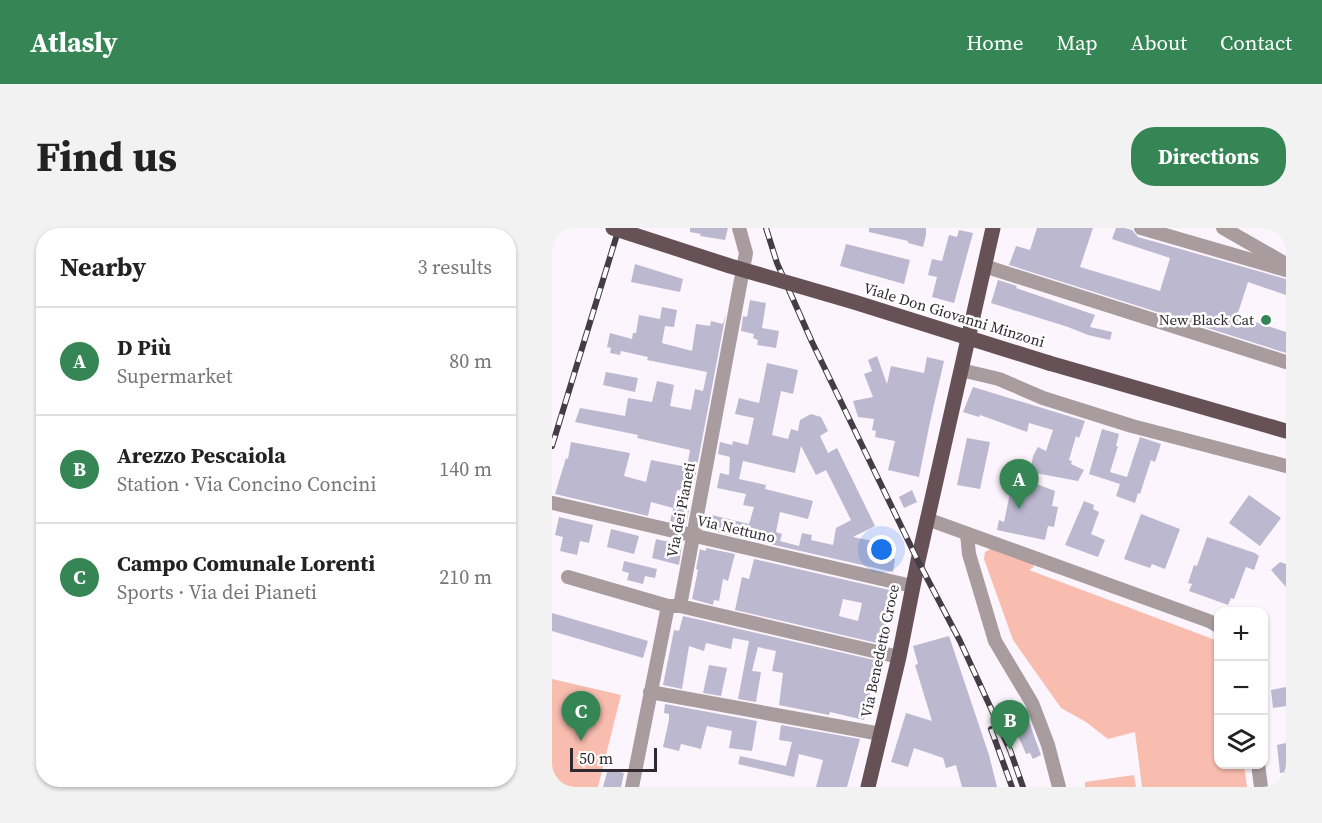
<!DOCTYPE html>
<meta charset="utf-8">
<style>
body{margin:0;font-family:"Source Serif 4",serif;background:#f2f2f2;color:#222}
.controls{position:absolute;right:18px;bottom:18px;display:grid;overflow:hidden;border-radius:12px;box-shadow:0 2px 4px #0004}
.controls button{width:54px;height:54px;display:grid;place-items:center;padding:0;border:0;border-bottom:2px solid #e0e0e0;background:#fff;color:#222;font:30px sans-serif}
.scale{position:absolute;left:18px;bottom:15px;width:87px;box-sizing:border-box;padding-left:6px;border:3px solid #302930;border-top:0;font-size:16px;line-height:21px;white-space:nowrap;color:#302930;-webkit-text-stroke:4px #fff;paint-order:stroke}
.you{position:absolute;left:330px;top:322px;width:21px;height:21px;margin:-15px;border:4px solid #fff;border-radius:50%;background:#1a73e8;box-shadow:0 0 0 9px #1a73e833}
.badge{display:grid;place-items:center;width:39px;height:39px;border-radius:50%;background:#358555;color:#fff;font-size:20px;font-weight:700}
.pin{position:absolute;translate:-50% -50px;filter:drop-shadow(0 2px 3px #0008)}
.pin::after{content:'';position:absolute;top:32px;width:21px;height:18px;background:inherit;clip-path:polygon(0 0,100% 0,50% 100%)}
.list{margin:0;padding:0;list-style:none}
h2{display:flex;justify-content:space-between;align-items:center;height:78px;margin:0;padding:0 24px;font-size:26px}
h2 small{font-size:20px;font-weight:400;color:#767676}
.list li{display:grid;grid-template-columns:39px 1fr auto;gap:18px;align-items:center;box-sizing:border-box;height:108px;padding:0 24px;border-top:2px solid #e0e0e0}
.list b{display:block;font-size:22px;white-space:nowrap}
.list p{margin:0;font-size:20px;white-space:nowrap;color:#767676}
.list em{font-size:20px;font-style:normal;color:#767676}
.icon{flex:none;width:33px;height:33px;fill:none;stroke:currentColor;stroke-width:2;stroke-linecap:round;stroke-linejoin:round}
.map{position:relative;flex:none;width:734px;height:559px;overflow:hidden;border-radius:24px}
header{display:flex;align-items:center;gap:36px;box-sizing:border-box;height:84px;padding:0 30px;background:#358555;color:#fff}
header strong{font-size:28px}
nav{display:flex;gap:33px;margin-inline-start:auto;font-size:21px}
.intro{display:flex;align-items:center;justify-content:space-between;box-sizing:border-box;height:144px;padding:0 36px}
h1{margin:0;font-size:42px}
.button{padding:15px 27px;border-radius:24px;background:#358555;color:#fff;font-size:21px;font-weight:700}
main{display:flex;gap:36px;padding:0 36px}
aside{flex:1;background:#fff;border-radius:24px;box-shadow:0 2px 4px #0004}
.map>svg:first-child{display:block}
</style>
<header>
<strong>Atlasly</strong>
<nav><a>Home</a><a>Map</a><a>About</a><a>Contact</a></nav>
</header>
<div class="intro"><h1>Find us</h1><a class="button">Directions</a></div>
<main>
<aside>
<h2>Nearby<small>3 results</small></h2>
<ul class="list">
<li><span class="badge">A</span><div><b>D Più</b><p>Supermarket</p></div><em>80 m</em></li>
<li><span class="badge">B</span><div><b>Arezzo Pescaiola</b><p>Station · Via Concino Concini</p></div><em>140 m</em></li>
<li><span class="badge">C</span><div><b>Campo Comunale Lorenti</b><p>Sports · Via dei Pianeti</p></div><em>210 m</em></li>
</ul>
</aside>
<div class="map">
<svg width="734" height="559" viewBox="0 0 734 559">
<rect width="100%" height="100%" fill="#fdf5fd"/>
<path fill="#f8bdaf" d="M440 320 480 334 482 339 477 342 666 413V536L692 537 695 559H590L583 504 556 511 534 494 509 480 461 412 432 331 433 324Z
M0 451 69 467 46 559H0Z
M582 547 584 559H533V554Z"/>
<path fill="#bbb8d0" fill-rule="evenodd" d="M138 0H176L173 12 148 8 149 6 138 4Z
M317 0H374V7L371 19 356 15V13L317 4Z
M485 0H541L528 39 608 63 618 30 560 11 564 0H573L580 2 586 9 734 51V67L696 54 685 88 734 104V125L457 37 464 18 478 22Z
M407 2 421 5 402 75 380 69 385 49 376 47 380 31 390 33 397 7 405 9Z
M294 16 358 32 352 56 288 38Z
M83 36 131 51 128 64 79 54Z
M446 52 465 58 464 60 543 87 538 99 560 104 558 112 536 107 516 99 439 75Z
M198 72 214 75 210 100 227 103 224 120 205 117 206 112 201 110 202 106 189 103 191 88 195 89Z
M110 79 125 82 122 99 113 98 110 115 140 123 144 96 158 98 159 93 171 96 174 85 140 265 125 262 121 280 99 274 96 288 3 266 14 230 16 231 19 214 78 225 72 248 94 254 99 232 135 239 138 222 85 210 86 207 23 194 28 180 73 188 76 170 100 174 105 153 122 157 118 178 139 182 143 161 151 163 155 144 95 132 96 129 69 123 68 127 58 125 59 120 55 119 58 105 80 111 81 105H84L87 87 108 91Z
M325 128 335 156 339 138 372 145 375 129 392 133 378 194 367 249 336 242 343 213 323 209 324 203 320 202 322 191 306 189 301 173 321 169 312 146 320 143 316 132Z
M215 135 246 142 241 166 229 163 220 207 236 211 239 201 246 203 248 192 259 186 269 189 276 203 268 208 276 225 285 220 323 298 301 309 326 314 323 327 343 331 341 344 156 302 160 287 197 296 202 279 191 277 194 266 165 260 168 245 177 247 178 229 166 226 168 214 180 217 181 213 196 217 202 190 183 186 187 170 207 175ZM249 218 264 247 274 242 299 292 284 300 281 317 259 312 260 307 250 305 247 318 228 313 230 306 224 304 228 284 256 291 261 273 213 261 214 257 187 251 191 233 243 245Z
M54 144 86 150 83 164 51 157Z
M421 159 533 193 527 210 524 208 517 232 520 233 519 236 532 242 526 253 478 244 481 228 486 219 494 223 501 202 477 195 475 204 428 187 427 189 411 184Z
M550 201 567 206 564 218H566L558 244 575 249 588 209 609 216 603 234 599 232 588 266 586 265 583 275 564 268 568 256 537 246Z
M415 210 438 214 428 261 405 257Z
M463 250 469 252V250L503 263 500 278 506 279 502 299 496 298 493 312 445 302 447 292 452 294 461 251Z
M360 262 365 274 352 280 347 269Z
M697 267 729 290 708 318 677 295Z
M532 273 542 277 541 281 547 284 539 306 553 312 546 329 513 317Z
M122 278 137 282 134 297 118 293Z
M589 286 628 301 613 341 600 336 598 340 572 331Z
M7 289 41 297 37 315 28 313 25 327 8 323 11 309 3 307Z
M59 301 87 308 82 326 55 319Z
M655 309 703 325 707 328 702 342 694 339 682 371 679 370 676 377 637 363 640 356 636 355 642 337 645 338Z
M104 311 130 317 127 337 100 330Z
M154 320 183 326 176 353 171 351 167 373 162 372 161 377 140 371 146 342 144 341 148 321 154 323Z
M202 331 342 363 329 416 183 382 190 349 197 351ZM291 371 310 375 306 393 287 388Z
M72 333 105 341 103 350 93 348 91 356 75 352 77 345 70 343Z
M728 334 734 336V359L719 342Z
M0 385 96 413 91 430 0 403Z
M131 388 322 432 321 437 324 438 312 492 278 484 277 487 227 477 231 445 220 443 224 423 206 419 200 443 209 444 204 474 186 471 197 413 181 410 179 421 154 415 152 423 137 418 130 461 111 457 122 402 127 403Z
M397 408 437 527 445 559H410L404 537 394 540 391 530 362 520 356 539 339 534 354 485 380 493 363 437 366 436 361 418Z
M157 437 175 440 169 468 151 465Z
M734 459V478L721 480 719 462Z
M113 476 205 493 200 523 177 520 180 503 155 498 149 521 129 516 127 523 111 519 117 492V486L112 485Z
M472 480 489 527 481 531 478 525 474 526 457 486Z
M229 497 308 511 295 559H264L271 532 247 526 242 549 186 536 188 528 234 538 240 514 227 512Z
M734 515V544L728 545 725 517Z
M56 541 72 545 69 559H51Z"/>
<g fill="none" stroke-linecap="round" stroke-linejoin="round">
<path stroke="#a89c9f" stroke-width="14" d="M589 0 734 42
M671 0 734 36
M432 38 734 134
M409 142 447 151 491 170 580 198 734 238
M1 275 360 358
M375 291 657 393 666 398
M415 306 417 326 443 413 480 475 496 517 507 559
M16 349 116 378
M128 378 347 429
M98 464 329 506
M706 536 709 559
M80 559 116 378H128L194 25 187 0"/>
<path stroke="#665157" stroke-width="15" d="M497 135 734 203
M316 559 347 429 366 333 441 0"/>
<g stroke="#453d45" stroke-width="6">
<path id="rail" d="M214 0 225 35 260 114 366 333 408 413 458 522 471 559
M0 218 67 0
M439 501 460 559"/>
</g>
<use href="#rail" stroke="#fff" stroke-width="4" stroke-dasharray="11" stroke-linecap="butt"/>
<path stroke="#665157" stroke-width="15" d="M61 0 178 38 302 74 497 135"/>
</g>
<circle fill="#358555" stroke="#fff" stroke-width="2" cx="714" cy="92" r="6"/>
<g text-anchor="middle" stroke-width="5" stroke-linejoin="round" paint-order="stroke">
<g font-size="15" fill="#302930" stroke="#fff">
<text transform="translate(402 87) rotate(17)" y="5">Viale Don Giovanni Minzoni</text>
<text transform="translate(129 282) rotate(-79)" y="5">Via dei Pianeti</text>
<text transform="translate(184 301) rotate(13)" y="5">Via Nettuno</text>
<text transform="translate(328 423) rotate(-78)" y="5">Via Benedetto Croce</text>
</g>
<g font-size="15" fill="#302930" stroke="#fff" text-anchor="end">
<text x="702" y="97">New Black Cat</text>
</g>
</g>
</svg>
<div class="controls">
<button>+</button>
<button>−</button>
<button><svg class="icon" aria-label="layers" viewBox="0 0 24 24"><path d="M12 4l9 5-9 5-9-5zM3 14l9 5 9-5"/></svg></button>
</div>
<div class="scale">50 m</div>
<div class="you"></div>
<div class="pin badge" style="left:467px;top:281px">A</div>
<div class="pin badge" style="left:458px;top:522px">B</div>
<div class="pin badge" style="left:29px;top:513px">C</div>
</div>
</main>
